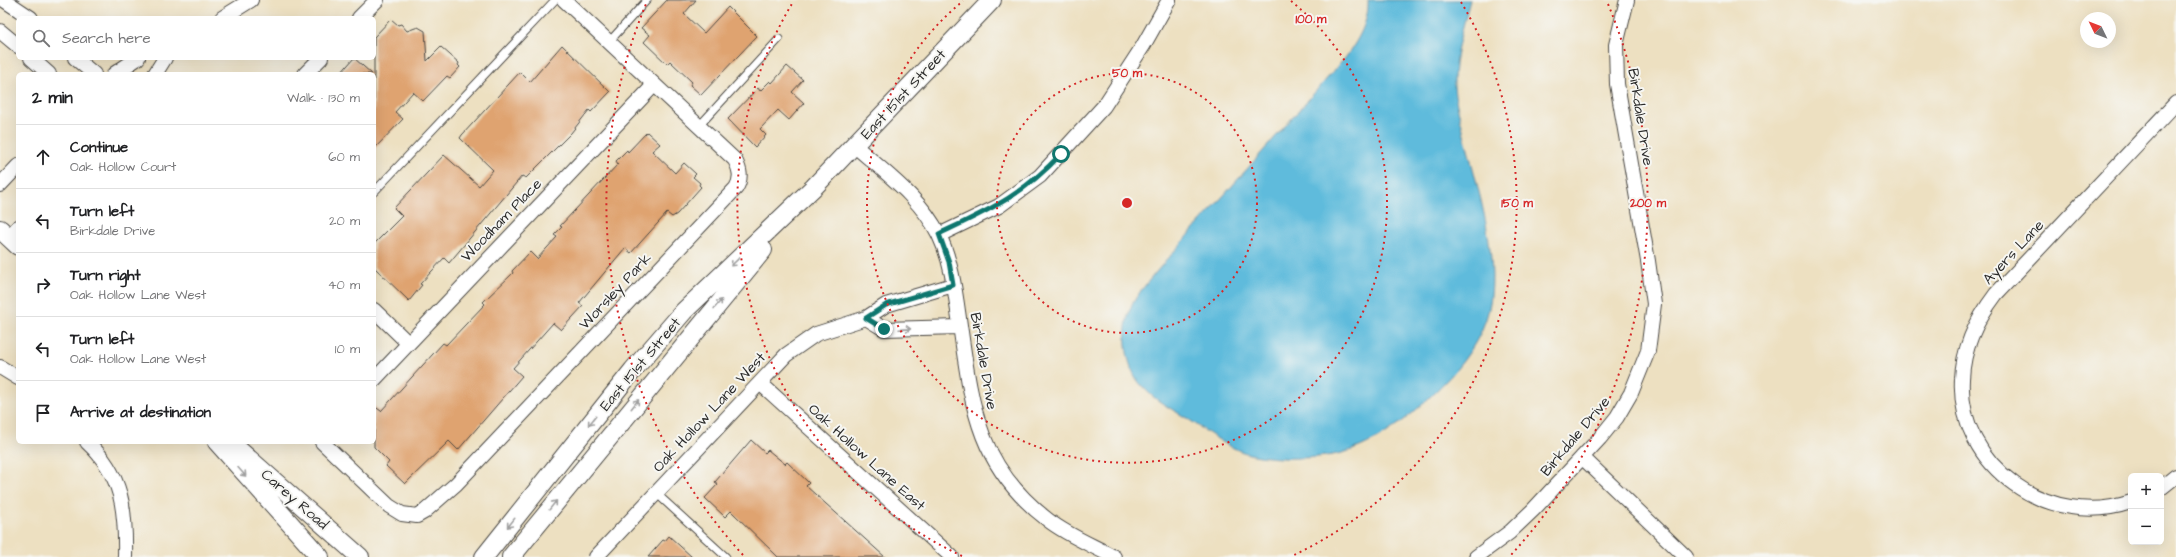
<!DOCTYPE html>
<meta charset="utf-8">
<style>
body{margin:0;font-family:"Architects Daughter",sans-serif;background:#f2f2f2;color:#202124}
.controls{position:absolute;right:12px;bottom:12px;display:grid;overflow:hidden;border-radius:6px;box-shadow:0 4px 16px #0002}
.controls button{width:36px;height:36px;display:grid;place-items:center;padding:0;border:0;border-bottom:1px solid #e0e0e0;background:#fff;color:#202124;font:20px sans-serif}
.compass{position:absolute;left:2080px;top:12px;width:36px;height:36px;border-radius:50%;background:#fff;box-shadow:0 4px 16px #0002;rotate:313deg}
.stop{position:absolute;width:12px;height:12px;margin:-9px;border:3px solid #0f766e;border-radius:50%;background:#fff}
.stop.end{background:#0f766e;border-color:#fff;box-shadow:0 1px 4px #0008}
.list{margin:0;padding:0;list-style:none}
h2{display:flex;justify-content:space-between;align-items:center;height:52px;margin:0;padding:0 16px;font-size:17px}
h2 small{font-size:13px;font-weight:400;color:#757577}
.list li{display:grid;grid-template-columns:26px 1fr auto;gap:12px;align-items:center;box-sizing:border-box;height:64px;padding:0 16px;border-top:1px solid #e0e0e0}
.list b{display:block;font-size:15px;white-space:nowrap}
.list p{margin:0;font-size:13px;white-space:nowrap;color:#757577}
.list em{font-size:13px;font-style:normal;color:#757577}
.icon{flex:none;width:22px;height:22px;fill:none;stroke:currentColor;stroke-width:2;stroke-linecap:round;stroke-linejoin:round}
.map{position:relative;flex:none;width:2176px;height:557px;overflow:hidden}
.search{position:absolute;background:#fff;box-shadow:0 4px 16px #0002;left:16px;top:16px;width:360px;height:44px;display:flex;align-items:center;gap:10px;box-sizing:border-box;padding:0 14px;border-radius:6px;color:#757577;font-size:15px}
.panel{position:absolute;background:#fff;box-shadow:0 4px 16px #0002;left:16px;top:72px;width:360px;height:372px;border-radius:6px}
.map>svg:first-child{display:block}
</style>
<div class="map">
<svg width="2176" height="557" viewBox="0 0 2176 557">
<rect width="100%" height="100%" fill="#f6f6f2"/>
<filter id="ink" filterUnits="userSpaceOnUse"><feTurbulence type="fractalNoise" baseFrequency=".025" numOctaves="2"/><feDisplacementMap in="SourceGraphic" scale="8" xChannelSelector="R" yChannelSelector="G"/><feConvolveMatrix kernelMatrix="1 2 1 2 8 2 1 2 1" color-interpolation-filters="sRGB"/></filter>
<filter id="wash" filterUnits="userSpaceOnUse"><feTurbulence type="fractalNoise" baseFrequency=".012" numOctaves="4" result="noise"/><feDisplacementMap in="SourceGraphic" scale="16" xChannelSelector="R" yChannelSelector="G"/><feGaussianBlur stdDeviation="0.9" result="paint"/><feColorMatrix in="noise" values="0 0 0 0 0 0 0 0 0 0 0 0 0 0 0 0 0 1.4 0 .05"/><feComposite in="paint" operator="in"/></filter>
<g filter="url(#wash)">
<rect width="100%" height="100%" fill="#ede0c1"/>
<path fill="#5ebbdc" stroke="#447384" d="M1368 0H1470C1463 28 1453 57 1454 86 1455 102 1461 119 1464 134 1477 186 1504 268 1486 319 1476 349 1455 373 1433 394 1408 419 1377 444 1342 453 1319 459 1277 460 1254 455 1231 451 1208 432 1188 419 1172 409 1155 401 1142 386 1125 368 1121 329 1131 307 1137 294 1148 282 1157 271L1346 57C1358 40 1369 22 1368 0Z"/>
<g id="blocks">
<path fill="#dfa370" d="M667 0H696L684 14 704 33 728 7 757 36 701 95 690 85 692 82 670 61 667 64 644 42 650 35 641 28Z
M391 19 398 25 401 24 407 31 418 27 425 31 427 61 441 47 459 63 458 65 460 67 450 78 447 76 423 101 413 92 395 112 403 119 374 149V37Z
M562 45 610 92 591 112 589 110 571 133 526 178 522 176 449 263 444 258 420 284 422 285 409 301 374 267V244L402 216 394 208 444 155 479 186 493 170 460 138 462 135 520 72 530 82Z
M354 58 372 74H340Z
M787 66 803 80 792 92 804 103 789 120 778 110 760 129 766 135 755 147 728 119 758 88 760 91 770 81 772 83Z
M647 132 660 144 652 151 675 173 684 163 696 174 693 177 700 183 699 185 701 187 677 214 672 217 667 213 631 253 625 248 579 303 583 306 561 330 553 323 513 368 522 376 458 450 449 441 405 484 386 466 389 462 374 447V406L381 411 443 343 446 345 485 304 483 302 513 273 512 271 530 252 537 259 557 237 554 235 562 227 560 226 618 164 616 161 627 150 628 152Z
M751 440 765 453 768 450 785 464 787 462 809 483 806 486 885 557H778L731 511 725 517 705 498 718 484 715 482Z
M669 536 692 557H648L663 540 665 541Z"/>
</g>
</g>
<g filter="url(#ink)">
<use href="#blocks" fill-opacity="0" stroke="#484642" stroke-width="1"/>
<g fill="none" stroke-linecap="round" stroke-linejoin="round">
<g stroke="#484642" stroke-width="9">
<path id="service" d="M609 42 647 0
M699 126 779 39
M374 192 555 0
M656 493 726 557"/>
</g>
<g stroke="#484642" stroke-width="16">
<path id="minor" d="M4 0 31 18
M222 18 251 0
M359 18 377 0
M0 31 18 46
M31 58 49 74
M75 58 94 74
M114 74 138 58
M155 74 165 58
M305 74 321 58
M854 145C884 172 921 198 939 235 953 264 956 299 961 332 972 410 980 468 1048 520 1067 535 1092 545 1114 557
M0 185 18 166
M939 235 999 206 1040 176 1104 106 1143 46 1169 0
M9 237 18 227
M953 285 886 305 866 318 884 329 960 327
M374 310 408 343
M0 367 18 378
M374 380 654 85
M760 383 952 557
M87 442C123 475 126 511 125 557
M322 442 389 506 402 514 417 516 424 512 456 484 736 188C742 178 740 170 735 160L564 0
M1582 457 1686 557
M2161 488 2176 476
M2131 502C2050 530 1957 467 1962 379 1963 346 1977 319 1996 294L2176 103
M596 557 786 355 816 334 866 318
M1476 557 1510 532 1533 510 1600 438 1617 417 1631 393 1648 351 1654 304 1648 261 1617 84 1616 45 1627 0"/>
</g>
<g stroke="#484642" stroke-width="20">
<path id="tertiary" d="M0 229 18 246
M217 442 320 557
M230 442 360 557
M484 557 633 370 684 311 814 187 992 0
M511 557 763 250"/>
</g>
<use href="#service" stroke="#fff" stroke-width="7"/>
<use href="#minor" stroke="#fff" stroke-width="14"/>
<use href="#tertiary" stroke="#fff" stroke-width="18"/>
</g>
<defs><path id="oneway-shaft" d="M-6 0H5M1.5-3L5.5 0L1.5 3" fill="none" stroke-width="1.6" stroke-linecap="round" stroke-linejoin="round"/></defs>
<g stroke="#a0a0a0">
<use href="#oneway-shaft" transform="translate(735 262) rotate(136)"/>
<use href="#oneway-shaft" transform="translate(718 304) rotate(-50)"/>
<use href="#oneway-shaft" transform="translate(905 329) rotate(-2)"/>
<use href="#oneway-shaft" transform="translate(635 404) rotate(-51)"/>
<use href="#oneway-shaft" transform="translate(592 421) rotate(129)"/>
<use href="#oneway-shaft" transform="translate(242 472) rotate(48)"/>
<use href="#oneway-shaft" transform="translate(553 505) rotate(-51)"/>
<use href="#oneway-shaft" transform="translate(511 523) rotate(129)"/>
</g>
</g>
<g fill="none" stroke-linecap="round" stroke-linejoin="round" filter="url(#ink)">
<path stroke="#0f766e" stroke-width="5" d="M884 329 866 318 886 305 953 285 949 262 939 234C989 210 1022 196 1061 154"/>
</g>
<g fill="none" stroke="#d62828" stroke-width="2" stroke-dasharray="2 4">
<circle cx="1127" cy="203" r="130"/>
<path d="M1291 1A260 260 0 1 1 963 1"/>
<path d="M962 556A390 390 0 0 1 793 2M1461 2A390 390 0 0 1 1292 556"/>
<path d="M743 555A521 521 0 0 1 646 4M1608 4A521 521 0 0 1 1511 555"/>
</g>
<g text-anchor="middle" stroke-width="4" stroke-linejoin="round" paint-order="stroke">
<g font-size="15" fill="#2b2b2b" stroke="#f6f6f2">
<text transform="translate(903 94) rotate(-47)" y="5">East 151st Street</text>
<text transform="translate(1641 117) rotate(81)" y="5">Birkdale Drive</text>
<text transform="translate(501 220) rotate(-46)" y="5">Woodham Place</text>
<text transform="translate(2013 252) rotate(-47)" y="5">Ayers Lane</text>
<text transform="translate(615 291) rotate(-47)" y="5">Worsley Park</text>
<text transform="translate(984 361) rotate(80)" y="5">Birkdale Drive</text>
<text transform="translate(640 364) rotate(-50)" y="5">East 151st Street</text>
<text transform="translate(709 412) rotate(-47)" y="5">Oak Hollow Lane West</text>
<text transform="translate(1575 436) rotate(-50)" y="5">Birkdale Drive</text>
<text transform="translate(867 457) rotate(42)" y="5">Oak Hollow Lane East</text>
<text transform="translate(295 499) rotate(41)" y="5">Carey Road</text>
</g>
</g>
<circle cx="1127" cy="203" r="6" fill="#d62828" stroke="#f6f6f2" stroke-width="2"/>
<g font-size="12" text-anchor="middle" font-weight="bold" fill="#d62828" stroke="#f6f6f2" stroke-width="4" stroke-linejoin="round" paint-order="stroke">
<text x="1311" y="23">100 m</text>
<text x="1127" y="77">50 m</text>
<text x="1517" y="207">150 m</text>
<text x="1648" y="207">200 m</text>
</g>
</svg>
<div class="controls">
<button>+</button>
<button>−</button>
</div>
<svg class="compass" viewBox="-18 -18 36 36"><path d="M0-13l5 13h-10z" fill="#e53935"/><path d="M0 13l5-13h-10z" fill="#757577"/></svg>
<div class="stop" style="left:1061px;top:154px"></div>
<div class="stop end" style="left:884px;top:329px"></div>
<div class="search"><svg class="icon" aria-label="search" viewBox="0 0 24 24"><circle cx="10" cy="10" r="6"/><path d="M15 15l6 6"/></svg>Search here</div>
<section class="panel">
<h2>2 min<small>Walk · 130 m</small></h2>
<ul class="list">
<li><svg class="icon" aria-label="ahead" viewBox="0 0 24 24"><path d="M12 20V5M6 11l6-6 6 6"/></svg><div><b>Continue</b><p>Oak Hollow Court</p></div><em>60 m</em></li>
<li><svg class="icon" aria-label="left" viewBox="0 0 24 24"><path d="M17 20v-9H6M10 6l-5 5 5 5"/></svg><div><b>Turn left</b><p>Birkdale Drive</p></div><em>20 m</em></li>
<li><svg class="icon" aria-label="right" viewBox="0 0 24 24"><path d="M7 20v-9h11M14 6l5 5-5 5"/></svg><div><b>Turn right</b><p>Oak Hollow Lane West</p></div><em>40 m</em></li>
<li><svg class="icon" aria-label="left" viewBox="0 0 24 24"><path d="M17 20v-9H6M10 6l-5 5 5 5"/></svg><div><b>Turn left</b><p>Oak Hollow Lane West</p></div><em>10 m</em></li>
<li><svg class="icon" aria-label="arrive" viewBox="0 0 24 24"><path d="M6 21V4h12l-3 4 3 4H6"/></svg><div><b>Arrive at destination</b></div></li>
</ul>
</section>
</div>
